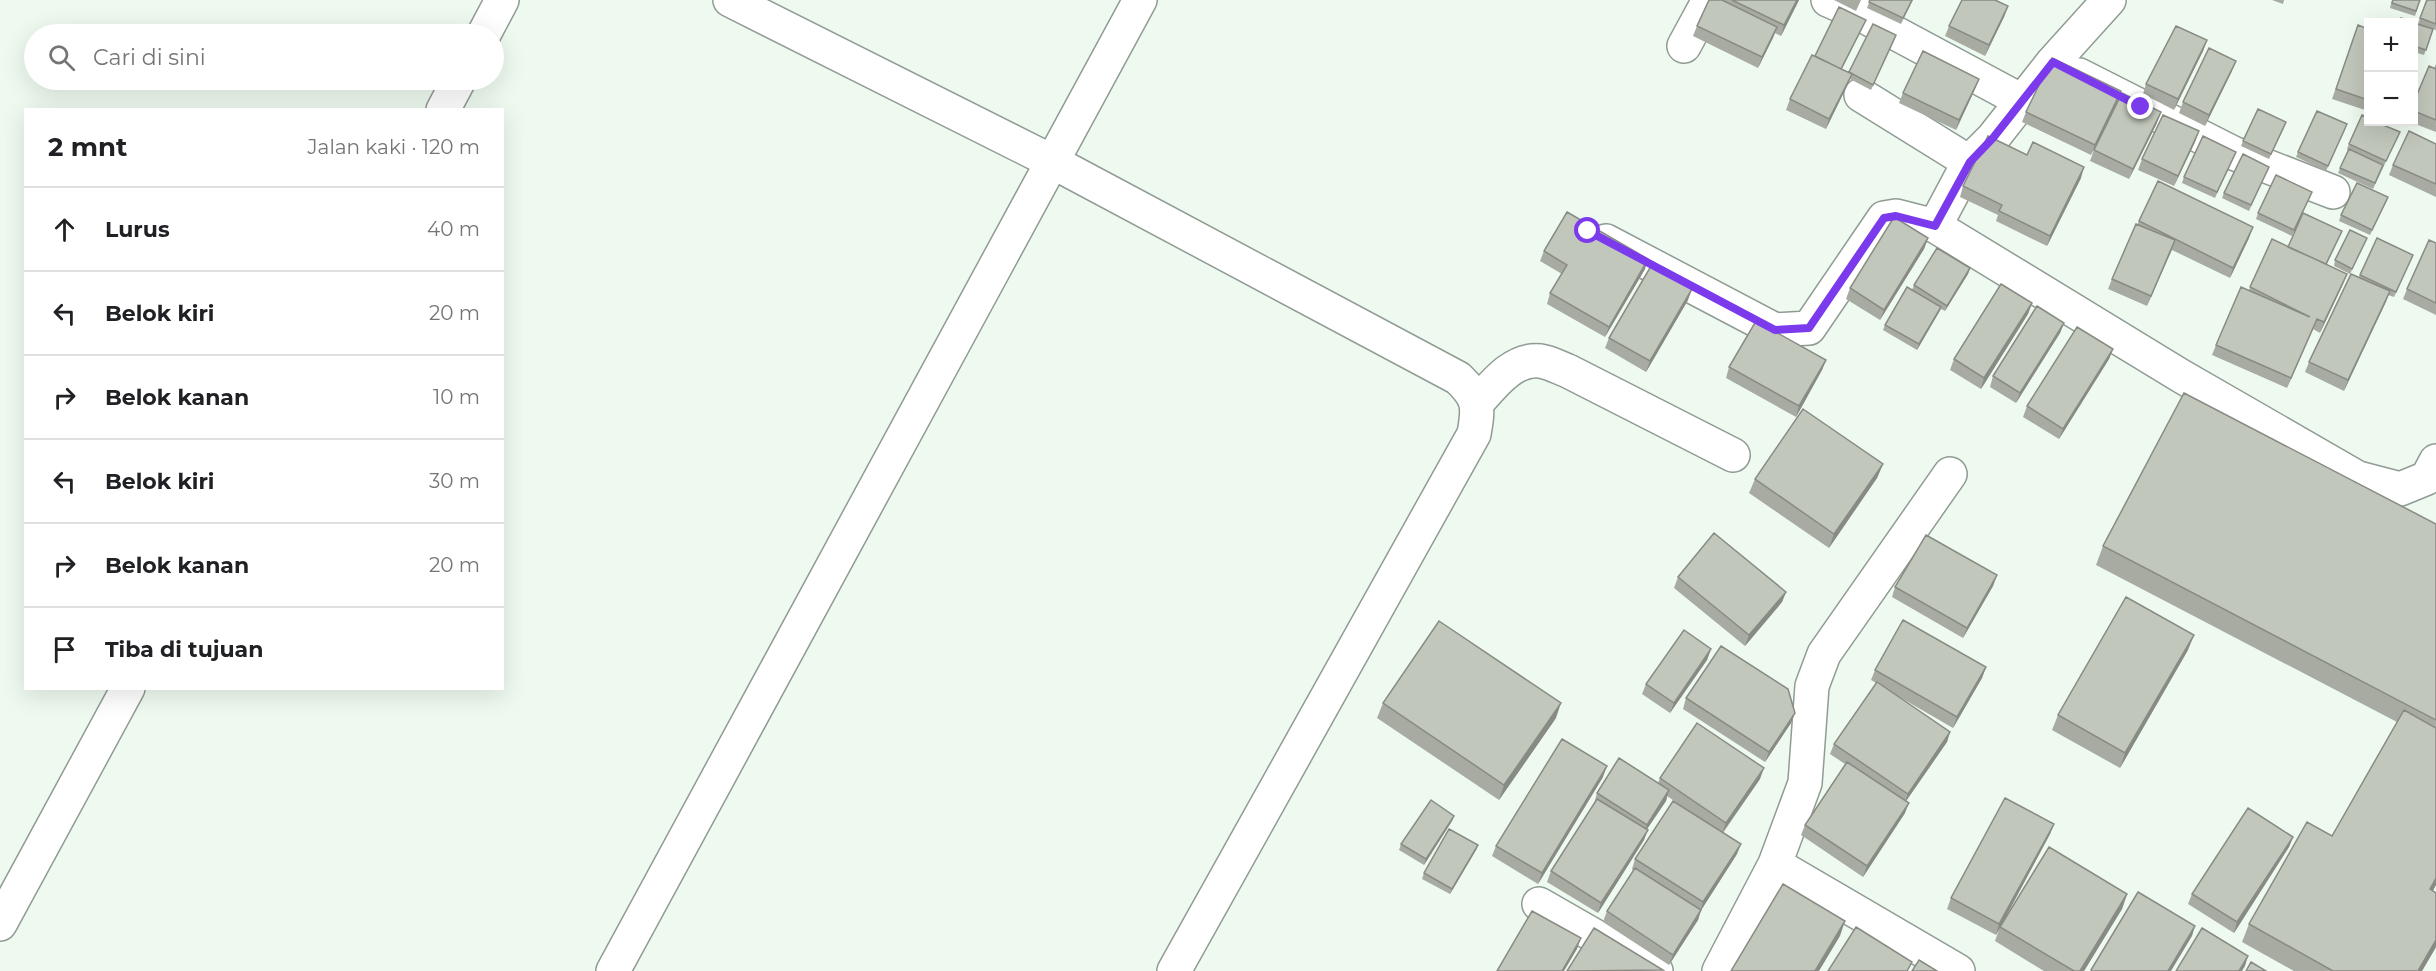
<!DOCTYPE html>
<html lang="id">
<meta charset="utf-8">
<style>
body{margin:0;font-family:Montserrat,sans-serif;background:#f6f6f6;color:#202124}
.controls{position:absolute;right:18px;top:18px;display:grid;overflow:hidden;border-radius:0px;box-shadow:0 6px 24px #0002}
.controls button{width:54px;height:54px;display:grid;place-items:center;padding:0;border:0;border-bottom:2px solid #e0e0e0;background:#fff;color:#202124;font:30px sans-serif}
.stop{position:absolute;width:18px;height:18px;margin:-14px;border:4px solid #7c3aed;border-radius:50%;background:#fff}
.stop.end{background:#7c3aed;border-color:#fff;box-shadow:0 2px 6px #0008}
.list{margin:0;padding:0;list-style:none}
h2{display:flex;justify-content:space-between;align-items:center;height:78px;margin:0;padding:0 24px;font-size:26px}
h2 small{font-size:20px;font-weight:400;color:#757577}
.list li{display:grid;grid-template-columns:39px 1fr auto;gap:18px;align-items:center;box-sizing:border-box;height:84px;padding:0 24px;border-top:2px solid #e0e0e0}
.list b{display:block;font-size:22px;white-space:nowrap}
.list em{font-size:20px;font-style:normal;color:#757577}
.icon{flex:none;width:33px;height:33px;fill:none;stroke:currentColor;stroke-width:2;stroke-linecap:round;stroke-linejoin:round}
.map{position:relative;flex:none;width:2436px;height:971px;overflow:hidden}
.search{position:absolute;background:#fff;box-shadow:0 6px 24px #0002;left:24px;top:24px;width:480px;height:66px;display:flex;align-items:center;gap:15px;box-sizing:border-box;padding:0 21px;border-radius:33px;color:#757577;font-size:22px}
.panel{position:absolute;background:#fff;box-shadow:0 6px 24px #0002;left:24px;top:108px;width:480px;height:582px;border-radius:0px}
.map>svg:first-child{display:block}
</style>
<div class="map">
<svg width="2436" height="971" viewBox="0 0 2436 971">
<rect width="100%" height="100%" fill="#eefaf0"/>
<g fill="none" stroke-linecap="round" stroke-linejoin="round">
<g stroke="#909b93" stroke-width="36">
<path id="minor" d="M730 0 1053 162 1458 378C1479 398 1479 406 1474 434L1174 971
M1828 0 1858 13 2022 101
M484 34 502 0
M1684 46 1709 0
M2079 75 2233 153 2333 192
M1861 95 1969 162
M443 110 459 80
M1935 226 1969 162 1993 138 2053 62 2109 0
M1606 241 1775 330 1809 328 1884 218 1896 216 1935 226 2181 376 2358 478 2400 489 2427 478 2436 461
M1477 403C1493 385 1513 358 1540 361 1549 362 1560 368 1568 371L1733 455
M1775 864 1958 971
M1539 904 1656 971
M0 924 128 688
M613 971 1140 0
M1719 971 1775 864 1805 783 1812 686 1824 654 1950 474"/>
</g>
<use href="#minor" stroke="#fff" stroke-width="33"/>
</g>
<path fill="#a7aba1" d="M1709 0H1799L1781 36 1775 33 1758 68 1693 36 1697 26Z
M1834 0H1861L1856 11Z
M1870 0H1913L1901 24 1867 8Z
M2272 0H2284L2283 4Z
M2392 0H2420L2415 16 2390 8Z
M2426 0H2436V30L2418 24Z
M2008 6 2004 17 1985 56 1945 36 1949 26Z
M1866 20 1842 69 1849 72 1894 41 1871 90 1850 79 1826 129 1786 110 1790 99 1815 56Z
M2414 23 2433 29 2424 55 2414 52Z
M2358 25 2368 29V111L2332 99Z
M2207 40 2203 51 2174 110 2143 94 2146 84Z
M2436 64V132L2410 122H2414V102L2434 68Z
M2232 71 2205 126 2179 113 2183 102Z
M1979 79 1975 89 1956 130 1899 103 1903 93Z
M2117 102 2091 155 2022 122 2026 112Z
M2157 123 2129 179 2090 161 2094 150Z
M2284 128 2269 159 2241 146 2243 141Z
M2345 130 2326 171 2296 157 2298 152Z
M2199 131 2195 142 2174 186 2138 170 2142 159Z
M2400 132 2373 189 2338 173 2348 150 2347 149 2349 144Z
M2436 144V197L2389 175 2393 165Z
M2027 155 2081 178 2047 246 1996 221 1998 215 1960 197 1963 186Z
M2234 157 2215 198 2182 183 2184 177Z
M2269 167 2249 211 2222 198 2224 193Z
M2310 197 2292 236 2256 219 2258 213Z
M2386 202 2370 235 2339 221 2341 215Z
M2139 221 2249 238 2230 278 2172 250 2147 306 2108 289 2112 279Z
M2342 231 2327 264 2343 284 2320 333 2313 329 2287 388 2212 355 2216 345 2249 290 2272 239 2288 247Z
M1928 238 1924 249 1880 320 1846 299 1850 288Z
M2367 238 2350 274 2334 266 2335 260Z
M2377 238 2413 255 2394 297 2388 295 2344 391 2305 372 2309 362 2359 277Z
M2436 243V315L2403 299 2407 289Z
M1544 251 1645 269 1605 337 1547 304 1550 293 1562 274 1540 261Z
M1970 268 1968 274 1945 311 1941 309 1917 350 1883 330 1885 325 1912 290 1914 285Z
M1688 300 1646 372 1605 348 1609 338Z
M2032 303 2028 314 1981 389 1950 370 1954 359Z
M2064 323 2060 333 2016 403 1990 387 1993 376Z
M2113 349 2109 359 2059 439 2023 417 2027 406Z
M1826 360 1822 370 1796 417 1726 378 1729 367Z
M1883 464 1877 478 1829 548 1749 493 1755 479Z
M2436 524V885L2433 891 2436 893V947L2422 971H2294L2242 942 2249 924 2332 836 2397 722 2096 565 2103 546Z
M1997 575 1993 586 1963 638 1892 597 1895 587Z
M1678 577 1786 592 1782 602 1745 646 1674 588Z
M1711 649 1707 660 1670 713 1642 694 1646 684Z
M2188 650 2120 768 2052 730 2058 715Z
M1986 667 1982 678 1953 728 1896 695 1950 732 1947 742 1906 801 1905 813 1863 877 1801 835 1805 825 1845 764 1830 754 1834 744 1876 683 1871 680 1875 670Z
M1686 698 1795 713 1791 723 1765 762 1683 709Z
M1383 703 1556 718 1499 800 1377 718Z
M1603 777 1538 884 1492 856 1496 846Z
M1660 778 1760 779 1723 833 1737 854 1701 910 1698 920 1669 965 1603 922 1607 911 1633 871 1632 869 1635 859 1698 817 1667 796 1666 801 1647 829 1644 840 1598 913 1547 882 1551 871 1594 804 1597 793 1658 783Z
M1454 816 1452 821 1424 865 1399 850 1401 844Z
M2054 824 2050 834 1996 935 1947 909 1951 898Z
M2293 837 2289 847 2234 933 2188 904 2192 894Z
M1478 845 1476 850 1450 894 1422 879 1424 873Z
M2127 894 2122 909 2084 971H2044L1995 941 2000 927Z"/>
<path fill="#888b83" d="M1797 0H1799L1781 36 1784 25Z
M2008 6 2004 17 1985 56 1989 45Z
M1777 27 1773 38 1758 68 1762 57Z
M2207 40 2203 51 2174 110 2178 99Z
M2236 61 2232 71 2205 126 2209 115Z
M1852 74 1848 84 1826 129 1829 119Z
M1979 79 1975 89 1956 130 1959 120Z
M2121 91 2117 102 2091 155 2095 145Z
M2161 112 2157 123 2129 179 2133 169Z
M2199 131 2195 142 2174 186 2178 176Z
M2084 167 2081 178 2047 246 2050 236Z
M2253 227 2249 238 2230 278 2233 268Z
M1928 238 1924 249 1880 320 1884 310Z
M2175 240 2171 251 2147 306 2151 296Z
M1648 259 1645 269 1605 337 1609 327Z
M1970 268 1968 274 1945 311 1947 306Z
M2347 274 2343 284 2320 333 2324 322Z
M1692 289 1688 300 1646 372 1650 361Z
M2390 291 2386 302 2344 391 2348 380Z
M2032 303 2028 314 1981 389 1984 378Z
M1941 307 1939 312 1917 350 1919 344Z
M2317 319 2313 329 2287 388 2291 378Z
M2064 323 2060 333 2016 403 2020 393Z
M2113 349 2109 359 2059 439 2063 429Z
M1826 360 1822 370 1796 417 1799 406Z
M1883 464 1877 478 1829 548 1834 534Z
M1997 575 1993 586 1963 638 1967 628Z
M1786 592 1782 602 1745 646 1749 635Z
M2194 635 2188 650 2120 768 2125 753Z
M1711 649 1707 660 1670 713 1674 703Z
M1986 667 1982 678 1953 728 1957 717Z
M1561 703 1556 718 1499 800 1504 785Z
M1795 713 1791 723 1765 762 1769 752Z
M1950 732 1947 742 1904 804 1908 794Z
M1607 766 1603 777 1538 884 1542 873Z
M1764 768 1760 779 1722 833 1726 823Z
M1669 790 1666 801 1643 835 1647 825Z
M1909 803 1905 813 1863 877 1867 866Z
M1454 816 1452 821 1424 865 1426 859Z
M2054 824 2050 834 1996 935 1999 924Z
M1648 830 1644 840 1598 913 1601 903Z
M2293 837 2289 847 2234 933 2237 922Z
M1741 844 1737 854 1700 912 1703 902Z
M1478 845 1476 850 1450 894 1452 889Z
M2436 878V885L2423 907 2430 889Z
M2127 894 2122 909 2084 971H2080Z
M1701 910 1698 920 1669 965 1673 955Z
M1845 921 1840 936 1819 971H1815Z
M2195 926 2192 936 2171 971H2168Z
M1581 938 1577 949 1564 971H1562Z
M2436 940V947L2422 971H2418Z
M2248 956 2245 966 2242 971H2239Z"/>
<path fill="#c2c7bb" stroke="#888b83" stroke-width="1.5" d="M1709 0H1722L1777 27 1762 57 1697 26Z
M1732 0H1797L1784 25Z
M1870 0H1912L1903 18 1869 2Z
M1962 0H1995L2008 6 1989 45 1949 26Z
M2393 0H2420L2416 11 2392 3Z
M2427 0H2436V24L2420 18Z
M1839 7 1866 20 1841 69 1815 56Z
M2401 18 2413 22H2399Z
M2414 23 2433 29 2426 50 2414 46Z
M1873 24 1896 35 1873 85 1849 72Z
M2358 25 2368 29V100L2336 89Z
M2176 26 2207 40 2178 99 2146 84Z
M2209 48 2236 61 2209 115 2183 102Z
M1923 51 1979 79 1959 120 1903 93Z
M1812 55 1852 74 1829 119 1790 99Z
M2052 58 2121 91 2095 145 2026 112Z
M2429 66 2436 69V120L2414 111V102Z
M2122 93 2161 112 2133 169 2094 150Z
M2258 109 2286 122 2271 154 2243 141Z
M2317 111 2347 124 2328 166 2298 152Z
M2163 115 2199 131 2178 176 2142 159Z
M2362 115 2368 118V122H2376L2400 132 2386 161 2349 144Z
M2409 131 2436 144V184L2393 165Z
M1988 136 2027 155 2033 142 2084 167 2050 236 1999 211 2002 205 1963 186Z
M2203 136 2236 152 2217 192 2184 177Z
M2349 149 2383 165 2375 183 2340 168Z
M2243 154 2269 167 2251 205 2224 193Z
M2276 175 2312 192 2294 230 2258 213Z
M2158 181 2253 227 2233 268 2139 221Z
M2357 183 2388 197 2372 230 2341 215Z
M1567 212 1648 259 1609 327 1550 293 1567 265 1544 251Z
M2303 213 2342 231 2326 264 2288 247Z
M1894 217 1928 238 1884 310 1850 288Z
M2136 224 2175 240 2151 296 2112 279Z
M2350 230 2367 238 2352 269 2335 260Z
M2377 238 2413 255 2396 292 2360 275Z
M2272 239 2347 274 2324 322 2317 319 2291 378 2216 345 2241 287 2310 317 2250 287Z
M2429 240 2436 243V303L2407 289Z
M1937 248 1970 268 1947 306 1914 285Z
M1651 266 1692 289 1650 361 1609 338Z
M2351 274 2390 291 2348 380 2309 362Z
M2001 284 2032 303 1984 378 1954 359Z
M1907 287 1941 307 1919 344 1885 325Z
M2037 306 2064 323 2020 393 1993 376Z
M1756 321 1826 360 1799 406 1729 367Z
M2077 327 2113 349 2063 429 2027 406Z
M2184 393 2436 524V720L2103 546Z
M1803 409 1883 464 1834 534 1755 479Z
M1714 533 1786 592 1749 635 1678 577Z
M1926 535 1997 575 1967 628 1895 587Z
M2126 597 2194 635 2125 753 2058 715Z
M1903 620 1986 667 1957 717 1875 670Z
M1439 621 1561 703 1504 785 1383 703Z
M1684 630 1711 649 1674 703 1646 684Z
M1721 646 1788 689 1795 713 1769 752 1686 698Z
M1877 682 1950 732 1908 794 1834 744Z
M2404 710 2436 728V878L2430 889 2436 893V940L2418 971H2333L2249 924 2307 822 2332 836Z
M1697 723 1764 768 1726 823 1660 778Z
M1562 739 1607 766 1542 873 1496 846Z
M1619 758 1669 790 1647 825 1597 793Z
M1847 762 1909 803 1867 866 1805 825Z
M2005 798 2054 824 1999 924 1951 898Z
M1597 799 1648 830 1601 903 1551 871Z
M1431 800 1454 816 1426 859 1401 844Z
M1673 801 1741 844 1703 902 1635 859Z
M2248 808 2293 837 2237 922 2192 894Z
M1449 829 1478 845 1452 889 1424 873Z
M2049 847 2127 894 2080 971H2074L2000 927Z
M1635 868 1701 910 1673 955 1607 911Z
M1783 884 1845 921 1815 971H1731Z
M2138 892 2195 926 2168 971H2092L2091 970Z
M1532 911 1581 938 1562 971H1497Z
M1856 927 1912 962 1907 971H1828Z
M1594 928 1663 970 1567 971Z
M2202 928 2248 956 2239 971H2176Z
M1919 960 1937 971H1912Z
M2251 962 2266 971H2246Z"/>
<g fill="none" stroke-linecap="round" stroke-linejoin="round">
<path stroke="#7c3aed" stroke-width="8" d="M1588 231 1775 330 1809 328 1884 218 1896 216 1935 226 1970 162 1993 138 2053 62 2141 107"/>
</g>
</svg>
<div class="controls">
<button>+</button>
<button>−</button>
</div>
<div class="stop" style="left:1588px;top:231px"></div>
<div class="stop end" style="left:2141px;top:107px"></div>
<div class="search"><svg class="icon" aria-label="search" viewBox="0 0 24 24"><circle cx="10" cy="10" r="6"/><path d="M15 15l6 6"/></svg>Cari di sini</div>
<section class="panel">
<h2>2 mnt<small>Jalan kaki · 120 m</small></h2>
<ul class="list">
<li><svg class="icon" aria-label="ahead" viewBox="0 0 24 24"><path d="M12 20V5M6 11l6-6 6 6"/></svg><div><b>Lurus</b></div><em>40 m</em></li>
<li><svg class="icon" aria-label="left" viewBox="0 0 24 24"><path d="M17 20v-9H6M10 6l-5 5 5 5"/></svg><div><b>Belok kiri</b></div><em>20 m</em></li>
<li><svg class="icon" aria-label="right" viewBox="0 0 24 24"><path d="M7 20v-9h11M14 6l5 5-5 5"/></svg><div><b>Belok kanan</b></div><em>10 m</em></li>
<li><svg class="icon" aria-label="left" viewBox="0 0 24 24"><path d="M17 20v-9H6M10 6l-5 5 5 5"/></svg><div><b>Belok kiri</b></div><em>30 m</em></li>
<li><svg class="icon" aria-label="right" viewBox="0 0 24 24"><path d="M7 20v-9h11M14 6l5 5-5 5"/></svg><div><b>Belok kanan</b></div><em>20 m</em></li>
<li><svg class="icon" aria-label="arrive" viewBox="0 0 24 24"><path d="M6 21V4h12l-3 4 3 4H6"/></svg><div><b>Tiba di tujuan</b></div></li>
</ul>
</section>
</div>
